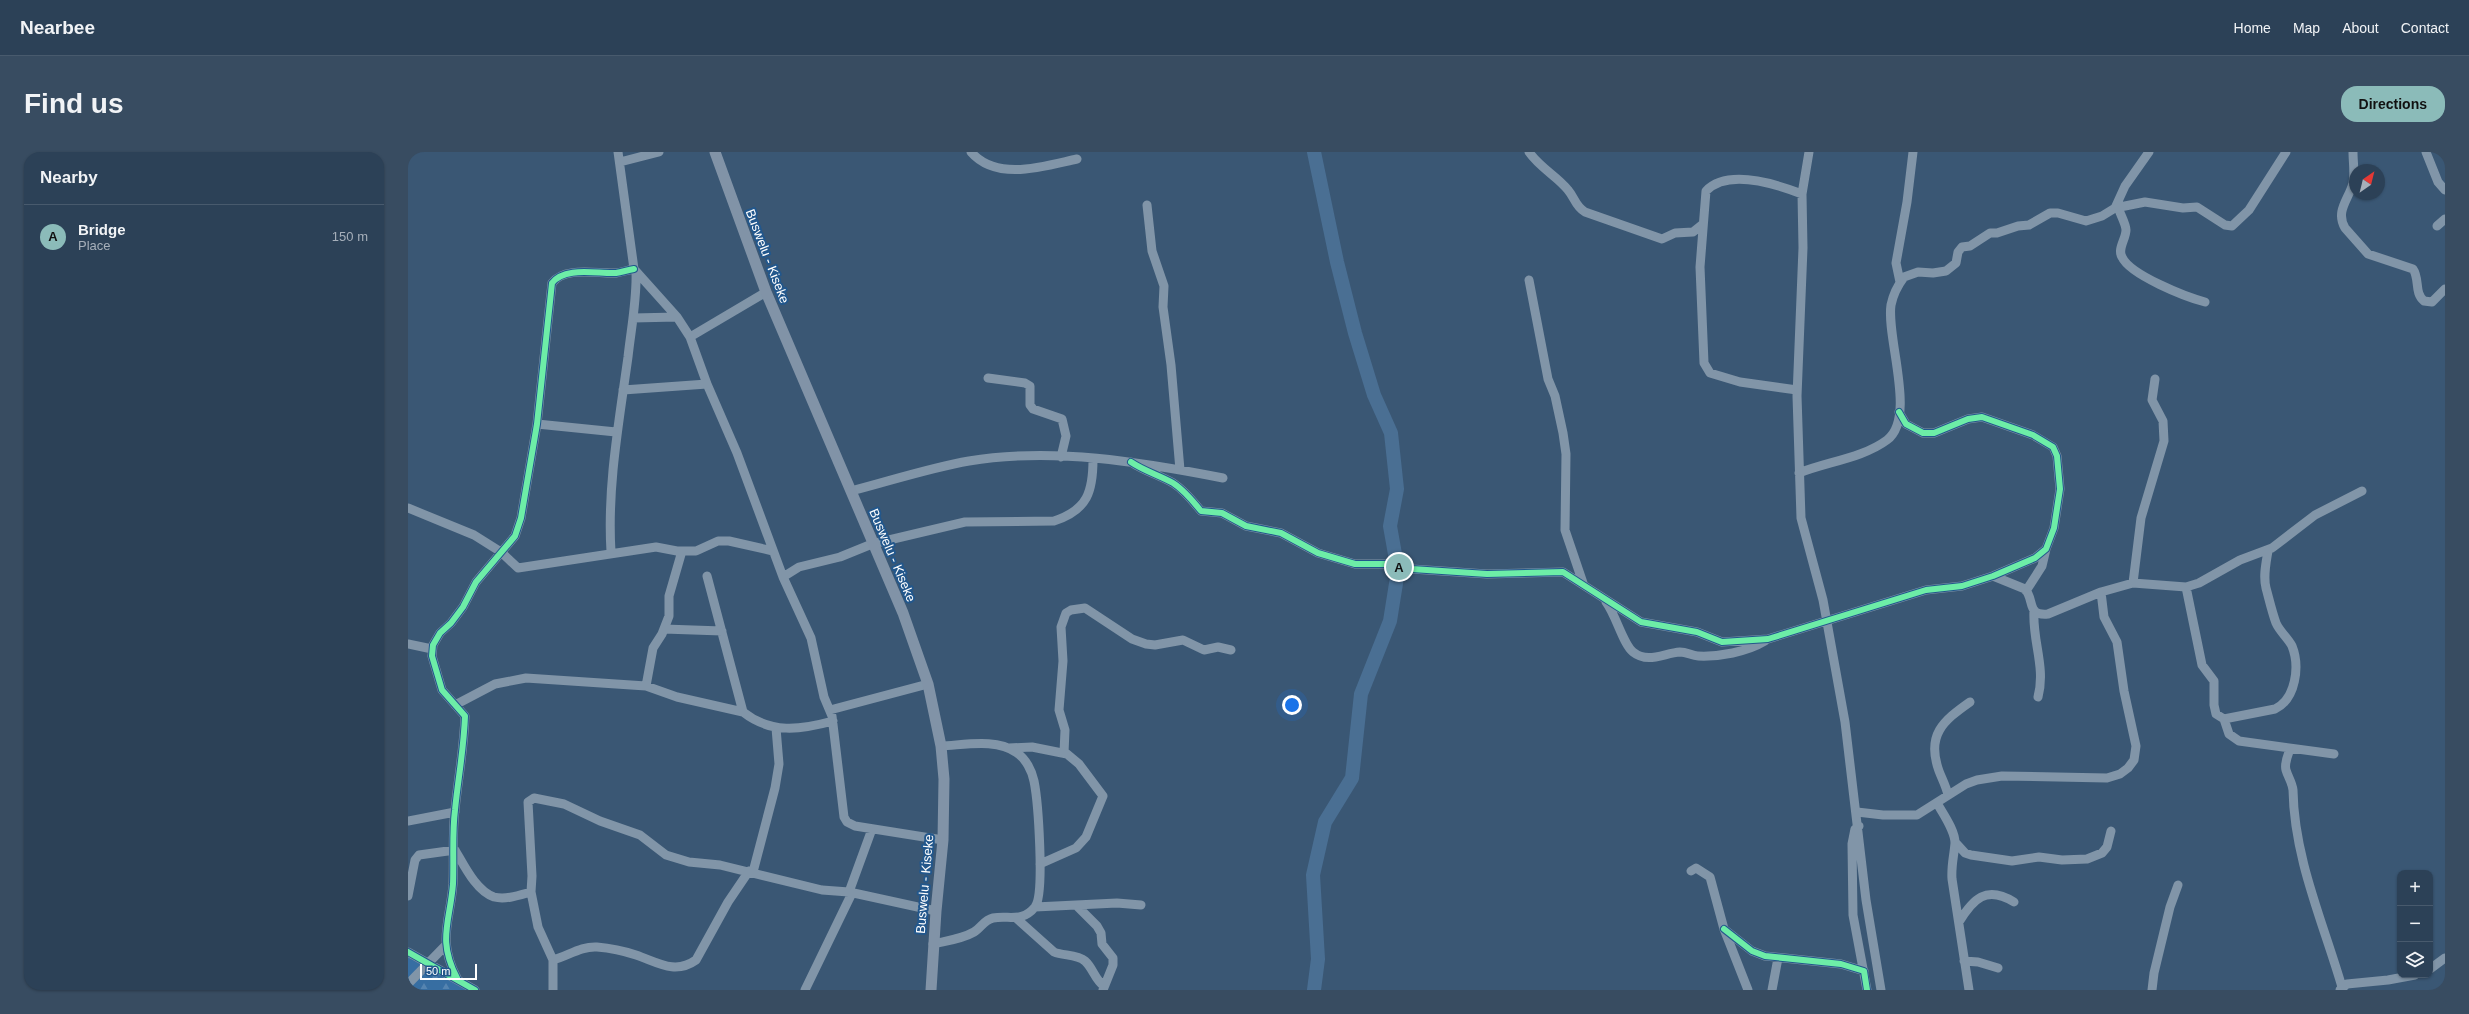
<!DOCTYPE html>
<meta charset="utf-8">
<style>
body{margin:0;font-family:Helvetica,sans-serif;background:#384c61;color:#f1f3f6}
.controls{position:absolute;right:12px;bottom:12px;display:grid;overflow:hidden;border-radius:8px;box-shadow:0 1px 3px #0004}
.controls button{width:36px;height:36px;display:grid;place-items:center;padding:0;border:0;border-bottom:1px solid #485a6d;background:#2c4157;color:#f1f3f6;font:20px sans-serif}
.compass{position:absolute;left:1941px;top:12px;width:36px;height:36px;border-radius:50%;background:#2c4157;box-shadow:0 1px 3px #0004;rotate:35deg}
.scale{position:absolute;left:12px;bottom:10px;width:57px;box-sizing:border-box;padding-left:4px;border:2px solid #fff;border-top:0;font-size:11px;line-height:14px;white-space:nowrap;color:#fff;-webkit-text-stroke:3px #22578c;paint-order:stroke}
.you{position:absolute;left:884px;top:553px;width:14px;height:14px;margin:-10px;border:3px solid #fff;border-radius:50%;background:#1a73e8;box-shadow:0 0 0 6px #1a73e833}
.badge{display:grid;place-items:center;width:26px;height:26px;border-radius:50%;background:#8bbbb9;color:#111;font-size:13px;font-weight:700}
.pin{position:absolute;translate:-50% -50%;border:2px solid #fff;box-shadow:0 1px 4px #0006}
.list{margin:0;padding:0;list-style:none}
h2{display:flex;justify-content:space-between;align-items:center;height:52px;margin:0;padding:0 16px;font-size:17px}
h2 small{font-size:13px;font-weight:400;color:#a6afba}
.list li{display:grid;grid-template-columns:26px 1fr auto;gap:12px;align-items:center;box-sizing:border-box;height:64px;padding:0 16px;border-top:1px solid #485a6d}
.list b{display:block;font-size:15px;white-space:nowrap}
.list p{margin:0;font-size:13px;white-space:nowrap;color:#a6afba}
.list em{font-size:13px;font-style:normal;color:#a6afba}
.icon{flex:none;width:22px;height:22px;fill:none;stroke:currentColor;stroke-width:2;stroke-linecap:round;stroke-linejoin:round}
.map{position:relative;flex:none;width:2037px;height:838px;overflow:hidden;border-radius:16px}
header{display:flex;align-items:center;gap:24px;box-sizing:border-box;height:56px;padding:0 20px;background:#2c4157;border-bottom:1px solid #485a6d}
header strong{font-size:19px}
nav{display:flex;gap:22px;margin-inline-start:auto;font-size:14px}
.intro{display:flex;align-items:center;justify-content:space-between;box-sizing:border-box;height:96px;padding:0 24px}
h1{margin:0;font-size:28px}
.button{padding:10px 18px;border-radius:16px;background:#8bbbb9;color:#111;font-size:14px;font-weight:700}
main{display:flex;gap:24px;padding:0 24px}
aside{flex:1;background:#2c4157;border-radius:16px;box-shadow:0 1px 3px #0004}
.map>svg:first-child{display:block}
</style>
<header>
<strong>Nearbee</strong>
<nav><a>Home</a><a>Map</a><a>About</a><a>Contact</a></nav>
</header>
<div class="intro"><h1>Find us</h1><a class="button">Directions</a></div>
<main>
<aside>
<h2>Nearby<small></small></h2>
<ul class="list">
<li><span class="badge">A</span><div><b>Bridge</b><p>Place</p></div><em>150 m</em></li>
</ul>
</aside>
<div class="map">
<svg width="2037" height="838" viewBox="0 0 2037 838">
<defs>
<pattern id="forest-firs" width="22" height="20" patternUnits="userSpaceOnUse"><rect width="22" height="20" fill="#376ea2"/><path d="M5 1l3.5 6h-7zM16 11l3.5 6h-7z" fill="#5584b0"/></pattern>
</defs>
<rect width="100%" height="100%" fill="#3a5774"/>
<path fill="url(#forest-firs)" d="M0 801 61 838H0Z"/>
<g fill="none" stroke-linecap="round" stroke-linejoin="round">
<path stroke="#4a6f93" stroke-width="14" d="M906 838 910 807 905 723 917 670 944 626 953 542 982 469 990 419 982 374 989 337 983 281 966 243 947 181 929 110 906 0"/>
<path stroke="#8195a8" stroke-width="9" d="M210 0 226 117 269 165 282 185 299 232 329 301 375 425 403 486 416 545 424 564 436 665 439 670 447 674 535 688
M563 0C589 30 637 14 669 7
M1121 0C1132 16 1149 24 1160 38 1167 46 1167 54 1177 60L1254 87 1267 81 1285 80 1295 72
M1401 0 1394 42 1395 96 1389 244 1393 366 1415 448 1437 570 1458 748 1473 838
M1945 0C1945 10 1947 22 1945 31 1941 47 1927 59 1937 76L1960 102 2005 117C2012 127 2006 141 2016 149L2024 150 2037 137
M2018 0 2030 30 2037 38
M212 10 251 0
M739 53 744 99 756 134 755 155 763 213 772 318
M1710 55C1712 62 1718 72 1718 78 1718 87 1709 97 1714 105 1722 123 1778 145 1797 150
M1707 56 1737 50 1775 56 1789 55 1817 73 1824 74 1841 58 1878 0
M2029 74 2037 67
M1121 128 1140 227 1147 244 1155 281 1158 302 1157 378 1175 431
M1492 130 1488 111 1499 50 1505 0
M225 166 269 165
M282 185 358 140
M580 226 617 231 622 234V253L625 257 654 267 658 284 653 305
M215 238 299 232
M1389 238 1332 230 1302 221 1296 211 1292 115 1298 39C1320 16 1368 32 1394 42
M129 272 208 280
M723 310C736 319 751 323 765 331 776 338 785 349 793 359L814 361 838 374 873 381 910 401 947 412H981L1004 417 1079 422 1155 420 1233 470 1289 480 1314 490 1360 487 1518 438 1554 434 1585 424 1627 406 1638 397 1646 376 1652 337 1649 304 1645 295 1625 283 1574 265 1560 267 1526 281H1515L1498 272 1491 260
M1391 321C1418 310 1455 306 1479 288 1509 266 1478 186 1483 153 1485 143 1490 133 1496 125L1510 120 1525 121 1538 119 1548 111 1550 100 1554 95 1562 94 1582 81H1589L1610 74 1621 73 1642 61H1650L1678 69 1694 64 1707 56 1717 34 1741 0
M443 339C482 329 521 316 561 309 645 295 733 310 815 326
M0 356 66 383 93 400 110 416 248 395 269 399H288L310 389H321L365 399
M203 400C199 335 211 270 220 205 223 177 229 148 228 120
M299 424 335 560C363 582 392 578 425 569
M1585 424 1617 437C1627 448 1618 464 1640 462L1693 440 1725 431 1778 435 1791 431 1832 408 1864 396 1907 363 1954 339
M375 425 391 415 432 405 464 392 557 370 646 369C680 358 685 339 685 307
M1725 431 1733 366 1756 289 1755 269 1744 248 1747 227
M1778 435 1794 513 1806 529V553L1808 562 1816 567 1867 557C1888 547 1892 514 1884 494 1880 486 1872 480 1868 471 1864 460 1861 447 1858 436 1855 424 1858 411 1860 399
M1618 439 1634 414 1638 397
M1198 450C1208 463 1215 492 1225 500 1240 512 1256 501 1272 500 1279 500 1284 504 1290 504 1311 505 1339 500 1357 489
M1626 458C1624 489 1638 515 1630 545
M256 477 314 479
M0 492 24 497
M238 534 245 496 254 482 261 464V444L274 399
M47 553 87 532 118 526 238 534 269 545 335 560
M422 558 520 532
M1816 567 1821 582 1831 589 1926 602
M601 596 624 595 659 602 671 612 695 644 678 685 668 696 632 712
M1882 597C1880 603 1876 611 1878 618 1880 625 1884 630 1885 638 1886 706 1915 770 1934 835
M656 601 657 578 651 558 655 509 653 475 658 461 663 458 677 456 724 487 738 492 747 493 775 488 796 498 810 495 823 498
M1540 643C1538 634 1534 627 1531 619 1518 583 1535 569 1562 550
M1529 651C1535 662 1547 678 1547 691 1546 704 1543 714 1544 727L1561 838
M1449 660 1475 663H1509L1558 632 1569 628 1594 624 1699 626 1712 622 1720 616 1726 608 1728 594 1716 539 1709 490 1696 465 1693 440
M0 669 47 660
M1451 674 1447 677 1444 692 1445 763 1459 838
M1547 690 1557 701 1563 703 1604 709 1631 705 1654 708 1679 707 1694 701 1699 695 1703 679
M1283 719 1288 716 1302 725 1316 777 1340 838
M345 720 367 636 371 612 368 576
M441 740 464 677
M0 744 7 708 11 703 47 698C56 713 68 739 86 745 98 748 112 743 123 740
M627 755 709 751 733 753
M670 755 689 774 693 781 694 792 705 806V813L695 838
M608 766 646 800C655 804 669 802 677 809 685 816 687 828 696 834
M1551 770C1565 747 1578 733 1606 750
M1316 777 1344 799 1357 804 1433 812 1456 819
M525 792C538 789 554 787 566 780 573 776 576 768 585 766 601 763 614 771 627 755 637 742 630 649 626 629 624 619 618 607 609 601 589 586 557 593 533 594
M0 800 67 838
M145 808C160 804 173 794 189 795 201 796 216 799 228 803 249 810 267 823 288 808L320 750 341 719
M1556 809 1570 810 1590 816
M2022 817 2037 806
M49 826C29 788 42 770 45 732 46 707 44 682 47 658 50 627 56 596 57 564L34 538 24 504 25 493 32 481 43 471 55 455 68 430 107 384 113 366 129 272 144 131C157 114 189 122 208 121 214 120 220 118 226 117
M0 832 37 794
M145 838V808L130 775 123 740 124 724 120 650 126 646 156 652 192 669 232 683 258 703 281 710 312 713 414 738 441 740 528 759
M397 838 444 741
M1364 838 1370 806
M1744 838 1746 821 1762 755 1770 733
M1932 838 1939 832 1980 828 2007 823"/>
<path stroke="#8193a7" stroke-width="11" d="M307 0 358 140 495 461 520 532 533 594 536 627 535 688 528 759 523 838"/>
<g stroke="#22578c" stroke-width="8">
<path id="cycleway" d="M723 310C736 319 751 323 765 331 776 338 785 349 793 359L814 361 838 374 873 381 910 401 947 412H981L1004 417 1079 422 1155 420 1233 470 1289 480 1314 490 1360 487 1518 438 1554 434 1585 424 1627 406 1638 397 1646 376 1652 337 1649 304 1645 295 1625 283 1574 265 1560 267 1526 281H1515L1498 272 1491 260
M1316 777 1344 799 1357 804 1433 812 1456 819 1459 838
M0 800 67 838
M49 826C29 788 42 770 45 732 46 707 44 682 47 658 50 627 56 596 57 564L34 538 24 504 25 493 32 481 43 471 55 455 68 430 107 384 113 366 129 272 144 131C157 114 189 122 208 121 214 120 220 118 226 117"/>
</g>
<use href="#cycleway" stroke="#6deda7" stroke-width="6"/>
</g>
<g text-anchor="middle" stroke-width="4" stroke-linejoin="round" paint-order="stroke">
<g font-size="13" fill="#fff" stroke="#22578c">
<text transform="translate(360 104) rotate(69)" y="5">Buswelu - Kiseke</text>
<text transform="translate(485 403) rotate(67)" y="5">Buswelu - Kiseke</text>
<text transform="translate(516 732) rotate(-85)" y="5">Buswelu - Kiseke</text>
</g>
</g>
</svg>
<div class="controls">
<button>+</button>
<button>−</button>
<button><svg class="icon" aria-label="layers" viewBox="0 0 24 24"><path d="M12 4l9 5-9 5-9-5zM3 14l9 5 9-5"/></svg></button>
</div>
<svg class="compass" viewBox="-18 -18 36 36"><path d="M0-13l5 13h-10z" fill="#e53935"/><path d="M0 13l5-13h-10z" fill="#a6afba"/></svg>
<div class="scale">50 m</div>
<div class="you"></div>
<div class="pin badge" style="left:991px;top:415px">A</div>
</div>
</main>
